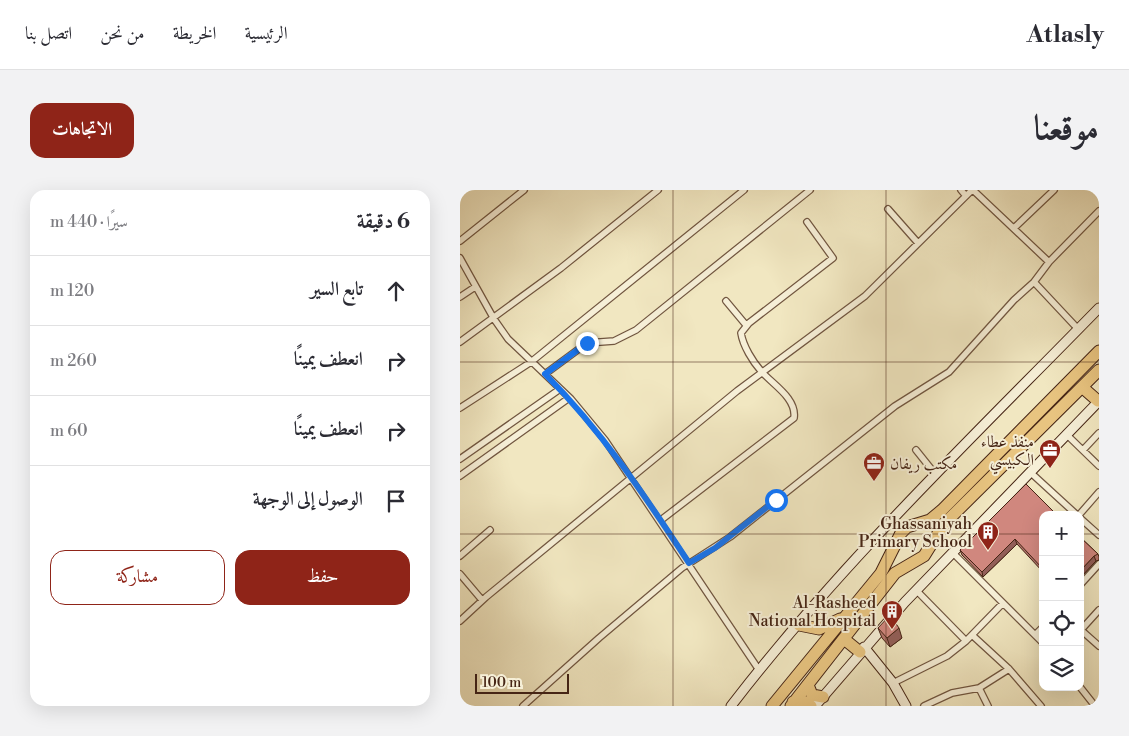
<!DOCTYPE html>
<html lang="ar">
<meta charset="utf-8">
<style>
body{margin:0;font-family:"Libre Bodoni",Amiri,serif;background:#f2f2f3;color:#2b2b33;direction:rtl}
.controls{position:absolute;right:15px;bottom:15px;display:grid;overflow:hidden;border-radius:10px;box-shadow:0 5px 20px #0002}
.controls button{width:45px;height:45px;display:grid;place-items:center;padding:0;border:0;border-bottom:1px solid #e1e1e2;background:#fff;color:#2b2b33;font:25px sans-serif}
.scale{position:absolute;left:15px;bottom:12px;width:94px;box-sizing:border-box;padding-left:5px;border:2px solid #462515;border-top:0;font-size:14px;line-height:18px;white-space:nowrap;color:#462515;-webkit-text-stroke:4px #f6efd7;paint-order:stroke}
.stop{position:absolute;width:15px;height:15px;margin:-11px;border:4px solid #1a73e8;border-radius:50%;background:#fff}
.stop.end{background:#1a73e8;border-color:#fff;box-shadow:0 1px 5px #0008}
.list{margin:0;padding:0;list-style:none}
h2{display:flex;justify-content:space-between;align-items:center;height:65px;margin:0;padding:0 20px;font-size:21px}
h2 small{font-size:16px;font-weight:400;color:#7c7c81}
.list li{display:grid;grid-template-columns:32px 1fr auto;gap:15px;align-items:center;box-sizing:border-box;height:70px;padding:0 20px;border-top:1px solid #e1e1e2}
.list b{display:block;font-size:19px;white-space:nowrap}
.list em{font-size:16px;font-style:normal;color:#7c7c81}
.actions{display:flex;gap:10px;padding:15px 20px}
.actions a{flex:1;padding:11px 0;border:1px solid #8f2418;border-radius:15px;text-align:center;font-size:18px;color:#8f2418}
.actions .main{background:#8f2418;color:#fff}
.icon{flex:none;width:28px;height:28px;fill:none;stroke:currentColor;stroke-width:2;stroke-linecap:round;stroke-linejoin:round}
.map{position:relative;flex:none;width:639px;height:516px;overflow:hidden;direction:ltr;border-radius:15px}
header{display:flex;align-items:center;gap:30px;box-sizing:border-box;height:70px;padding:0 25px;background:#fff;border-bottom:1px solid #e1e1e2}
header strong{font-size:24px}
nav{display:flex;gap:28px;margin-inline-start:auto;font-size:18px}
.intro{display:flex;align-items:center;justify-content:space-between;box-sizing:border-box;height:120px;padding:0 30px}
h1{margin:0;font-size:35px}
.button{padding:12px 22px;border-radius:15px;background:#8f2418;color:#fff;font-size:18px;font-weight:700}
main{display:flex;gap:30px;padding:0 30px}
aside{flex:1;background:#fff;border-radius:15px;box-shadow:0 5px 20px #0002}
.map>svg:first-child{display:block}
</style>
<header>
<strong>Atlasly</strong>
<nav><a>الرئيسية</a><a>الخريطة</a><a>من نحن</a><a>اتصل بنا</a></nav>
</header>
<div class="intro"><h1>موقعنا</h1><a class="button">الاتجاهات</a></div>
<main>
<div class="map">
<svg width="639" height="516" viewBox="0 0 639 516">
<rect width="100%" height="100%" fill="#f1e7c1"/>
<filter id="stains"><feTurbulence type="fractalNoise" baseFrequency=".004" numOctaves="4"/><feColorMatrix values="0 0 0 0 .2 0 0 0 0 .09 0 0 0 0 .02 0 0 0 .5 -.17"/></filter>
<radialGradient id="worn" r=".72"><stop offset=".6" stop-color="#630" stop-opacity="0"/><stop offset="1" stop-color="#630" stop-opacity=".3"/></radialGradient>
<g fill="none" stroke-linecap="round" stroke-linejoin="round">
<g stroke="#715640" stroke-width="8">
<path id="street" d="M501 0 506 6
M428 19 458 53
M554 38 594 0
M0 51 64 0
M0 68 34 129 48 149 111 209 145 250 299 480
M589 72 639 21
M574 92 618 139
M0 107 15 97
M266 111 286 135
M0 152 101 78 198 0
M85 184 127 153 154 151 176 140 350 0
M0 218 71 172 284 0
M606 244 639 276
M456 260 476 285
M623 260 639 243
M0 269 100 199
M570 282 617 325
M0 286 109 208
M619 325 639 302
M620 328 639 345
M201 330 334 228C337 208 312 194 301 181 293 172 283 156 281 143L289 133 373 68 347 32
M492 362 583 453
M0 366 30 340
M0 384 22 410
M620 395 639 374
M456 400 506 451
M0 431 26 407 277 201 405 106 512 0
M621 440 639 456
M620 441 639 420
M512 445 549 479 581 516
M575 445 583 437
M433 493 487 466 506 451 543 413
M620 497 635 516
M519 498 528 516
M63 516 139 448 222 378 270 347 435 216 489 182 554 110 574 92 589 72 513 0
M464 516 492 503 519 498 549 479"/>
</g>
<g stroke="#462515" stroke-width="11">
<path id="secondary" d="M404 457 433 493 446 516
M271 516C381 373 513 247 639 118
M355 516 445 412 639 211"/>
</g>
<g stroke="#462515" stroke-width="13">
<path id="highway" d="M622 197 638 211
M339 435 359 439 380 429
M384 449 400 462
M348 495 352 505 363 507
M333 512 343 511 351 516
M312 516 421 383 441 343 447 337 470 330 482 320 639 161
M331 516 435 383 464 366 484 334 639 180"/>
</g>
<use href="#street" stroke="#f6efd7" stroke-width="5.5"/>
<use href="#secondary" stroke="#f6efd7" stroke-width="9"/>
<use href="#highway" stroke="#e8c480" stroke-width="11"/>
</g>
<path fill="#b3746c" stroke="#462515" d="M583 325V382L557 354 523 387 502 365 500 360Z
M620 347 638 364 639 367V370L636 371 620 388Z
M418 438 442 448 430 457 422 448Z"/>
<path fill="#925e58" stroke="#462515" d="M555 349 557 354 523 387 522 382Z
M634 366 636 371 620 388V381Z
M439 438 442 448 430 457 427 448Z"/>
<path fill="#d0877e" stroke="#462515" d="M566 294 597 325H583V379L555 349 522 382 500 360Z
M620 347 638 364 634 366 620 381Z
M430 425 439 438 427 448 418 438Z"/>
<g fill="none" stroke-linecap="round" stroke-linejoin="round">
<path stroke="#1a73e8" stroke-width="6" d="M127 153 85 184C142 241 185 306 229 373L255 358 316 310"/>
</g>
<path fill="none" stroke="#462515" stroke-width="1" stroke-opacity="0.55" d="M213 0V516M426 0V516M0 172H639M0 344H583M620 344H639"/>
<defs>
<g id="office-pin" transform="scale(1.125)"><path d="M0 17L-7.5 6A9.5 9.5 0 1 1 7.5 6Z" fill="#8f2418" stroke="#f6efd7"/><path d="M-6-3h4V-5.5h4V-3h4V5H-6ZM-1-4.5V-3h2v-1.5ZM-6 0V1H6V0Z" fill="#fff"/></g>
<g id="building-pin" transform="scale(1.125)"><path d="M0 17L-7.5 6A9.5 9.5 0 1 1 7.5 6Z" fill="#8f2418" stroke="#f6efd7"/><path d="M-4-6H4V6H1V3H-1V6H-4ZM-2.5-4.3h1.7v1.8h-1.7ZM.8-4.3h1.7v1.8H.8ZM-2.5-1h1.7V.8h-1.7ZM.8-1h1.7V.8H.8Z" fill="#fff"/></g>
</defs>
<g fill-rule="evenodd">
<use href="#office-pin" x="590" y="260"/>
<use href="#office-pin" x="414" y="273"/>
<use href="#building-pin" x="528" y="342"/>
<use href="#building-pin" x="432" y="421"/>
</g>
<g text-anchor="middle" stroke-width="4" stroke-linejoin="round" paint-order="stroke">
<g font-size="16" fill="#462515" stroke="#f6efd7" text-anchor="end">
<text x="574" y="257">منفذ عطاء<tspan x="574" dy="18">الكبيسي</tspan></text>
<text x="430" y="279" text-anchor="start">مكتب ريفان</text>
<text x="512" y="339">Ghassaniyah<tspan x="512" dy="18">Primary School</tspan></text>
<text x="416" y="418">Al-Rasheed<tspan x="416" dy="18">National Hospital</tspan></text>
</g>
</g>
<rect width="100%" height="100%" filter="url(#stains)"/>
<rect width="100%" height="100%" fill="url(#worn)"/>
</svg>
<div class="controls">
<button>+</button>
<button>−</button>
<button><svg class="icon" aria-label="locate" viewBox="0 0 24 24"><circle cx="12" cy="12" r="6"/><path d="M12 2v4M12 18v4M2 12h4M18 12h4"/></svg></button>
<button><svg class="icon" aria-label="layers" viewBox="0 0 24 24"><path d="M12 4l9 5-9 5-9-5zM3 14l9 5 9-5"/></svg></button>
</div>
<div class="scale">100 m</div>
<div class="stop" style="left:316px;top:310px"></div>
<div class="stop end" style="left:127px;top:153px"></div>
</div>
<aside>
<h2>6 دقيقة<small>سيرًا · 440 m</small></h2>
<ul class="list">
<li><svg class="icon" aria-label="ahead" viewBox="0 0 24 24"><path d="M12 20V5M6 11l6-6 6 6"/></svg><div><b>تابع السير</b></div><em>120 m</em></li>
<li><svg class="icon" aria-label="right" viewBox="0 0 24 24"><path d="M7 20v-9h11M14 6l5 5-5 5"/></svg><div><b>انعطف يمينًا</b></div><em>260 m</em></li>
<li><svg class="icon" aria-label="right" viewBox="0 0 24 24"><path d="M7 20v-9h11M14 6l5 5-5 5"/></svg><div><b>انعطف يمينًا</b></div><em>60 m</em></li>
<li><svg class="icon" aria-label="arrive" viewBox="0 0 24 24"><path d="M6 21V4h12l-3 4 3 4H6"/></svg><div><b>الوصول إلى الوجهة</b></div></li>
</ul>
<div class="actions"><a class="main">حفظ</a><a>مشاركة</a></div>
</aside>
</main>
